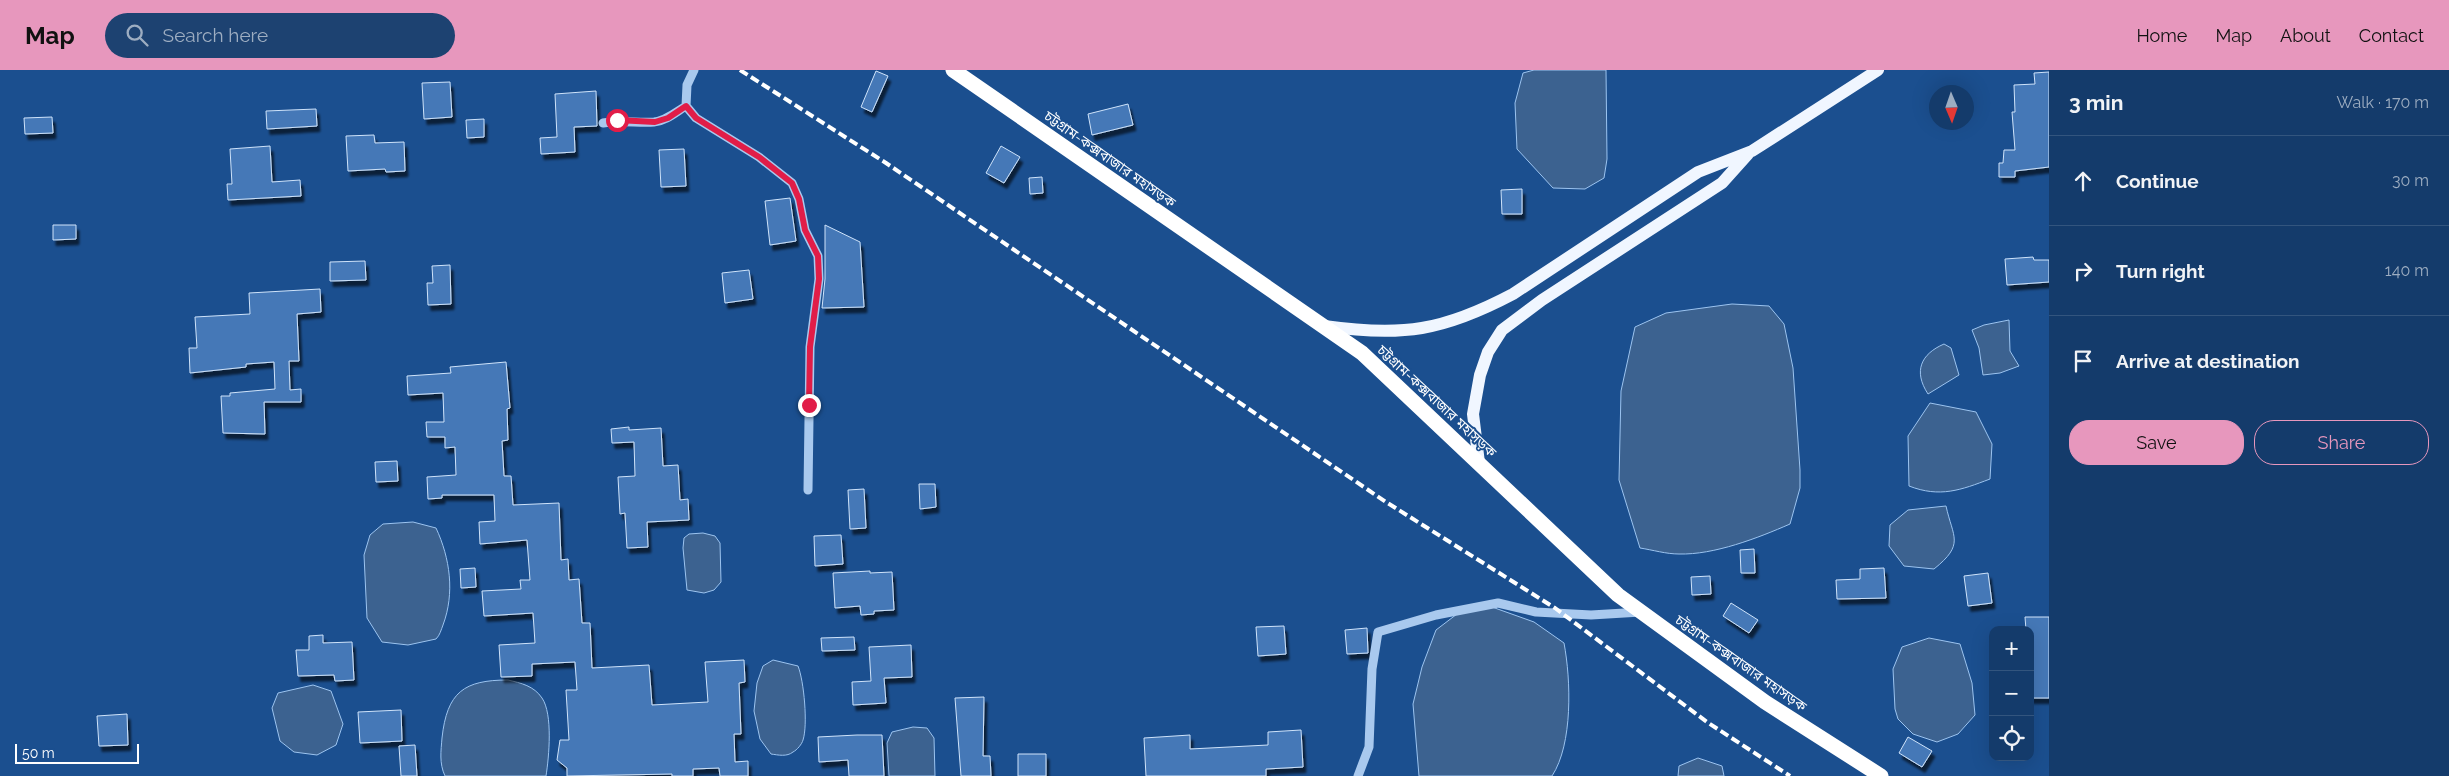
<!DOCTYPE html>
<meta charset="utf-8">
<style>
body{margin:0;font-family:Raleway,"Noto Sans Bengali",sans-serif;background:#1d4271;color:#f1f3f6}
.controls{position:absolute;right:15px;bottom:15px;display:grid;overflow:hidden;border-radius:10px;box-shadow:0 5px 20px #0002}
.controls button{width:45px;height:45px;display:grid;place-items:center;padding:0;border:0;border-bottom:1px solid #33557e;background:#143b6b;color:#f1f3f6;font:25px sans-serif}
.compass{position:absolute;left:1929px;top:15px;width:45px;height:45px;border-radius:50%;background:#143b6b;box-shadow:0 5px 20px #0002;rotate:178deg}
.scale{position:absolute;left:15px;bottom:12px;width:124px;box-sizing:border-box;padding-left:5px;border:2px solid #fff;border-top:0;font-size:14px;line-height:18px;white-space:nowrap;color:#fff;-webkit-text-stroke:4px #1b4f8f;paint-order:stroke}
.stop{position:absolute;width:15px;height:15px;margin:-11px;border:4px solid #e11d48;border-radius:50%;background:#fff}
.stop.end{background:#e11d48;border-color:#fff;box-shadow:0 1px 5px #0008}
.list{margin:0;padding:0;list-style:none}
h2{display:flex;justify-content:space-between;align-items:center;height:65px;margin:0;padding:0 20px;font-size:21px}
h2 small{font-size:16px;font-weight:400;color:#9dadc1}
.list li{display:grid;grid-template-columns:32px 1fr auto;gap:15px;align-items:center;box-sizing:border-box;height:90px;padding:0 20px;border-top:1px solid #33557e}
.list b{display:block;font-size:19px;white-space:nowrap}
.list em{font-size:16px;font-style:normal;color:#9dadc1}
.actions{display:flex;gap:10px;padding:15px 20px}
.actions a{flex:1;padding:11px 0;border:1px solid #e797bd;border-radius:20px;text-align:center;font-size:18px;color:#e797bd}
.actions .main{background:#e797bd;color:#111}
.icon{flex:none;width:28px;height:28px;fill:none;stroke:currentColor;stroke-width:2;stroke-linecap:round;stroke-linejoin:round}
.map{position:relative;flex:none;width:2049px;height:706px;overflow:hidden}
header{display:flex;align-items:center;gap:30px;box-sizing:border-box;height:70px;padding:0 25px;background:#e797bd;color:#111}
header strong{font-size:24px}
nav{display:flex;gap:28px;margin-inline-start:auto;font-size:18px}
.search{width:350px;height:45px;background:#1d4271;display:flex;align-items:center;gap:12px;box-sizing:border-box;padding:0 18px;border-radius:28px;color:#9dadc1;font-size:19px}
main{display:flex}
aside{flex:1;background:#143b6b}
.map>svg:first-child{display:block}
</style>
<header>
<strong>Map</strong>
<div class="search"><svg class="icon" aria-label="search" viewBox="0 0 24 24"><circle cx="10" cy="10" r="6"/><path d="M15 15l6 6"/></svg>Search here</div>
<nav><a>Home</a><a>Map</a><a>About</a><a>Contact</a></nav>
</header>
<main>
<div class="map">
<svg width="2049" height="706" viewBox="0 0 2049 706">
<defs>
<filter id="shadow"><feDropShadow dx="3" dy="5.5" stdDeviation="1" flood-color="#0009"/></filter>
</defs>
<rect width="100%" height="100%" fill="#1b4f8f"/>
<path fill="#3c6290" stroke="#9cc4f0" d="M1534 0H1606L1607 89 1604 108 1585 119 1553 118 1517 79 1515 33 1523 3Z
M1732 234 1769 236 1784 254 1793 298 1800 400V418L1790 454C1758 468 1714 485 1679 484 1666 484 1653 480 1640 478L1619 410 1621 321 1635 257 1666 243Z
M2009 250 2010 281 2019 296 2000 303 1983 305 1979 278 1972 260 1984 255Z
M1944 274 1951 278 1959 305 1928 324C1913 301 1921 284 1944 274Z
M1930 333 1976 342 1992 374 1990 409C1961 420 1940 428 1909 416L1908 366Z
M1946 436C1953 468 1965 474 1934 499L1904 496 1889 476 1890 455 1908 440Z
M413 452 436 458C450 488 455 523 443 555 441 560 440 565 436 569L408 575 382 572 367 548 364 485 370 465 383 454Z
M703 463 715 466 720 473 721 512 714 520 704 523 687 520 683 478 684 468 689 464Z
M1492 537 1534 552 1564 573C1571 610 1573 674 1552 706H1419L1413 634 1422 597 1436 560 1457 544Z
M1929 568 1960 574 1972 613 1975 645 1958 664 1937 672 1913 664 1898 649 1895 639 1893 599 1902 577Z
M773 590 798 596C804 611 808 655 803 670 802 674 797 680 793 682 787 687 778 685 771 684L760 669 754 641 757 613 763 596Z
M508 610C521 613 534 616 542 628 553 644 549 687 546 706H445C439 693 441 681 442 668 447 622 464 610 508 610Z
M313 615 331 621 343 654 336 675 317 685 294 682 280 671 272 638 278 623Z
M913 657 927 658 934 668 935 706H889L887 673 892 662Z
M1698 688 1722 696 1724 706H1678L1679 696Z"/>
<path fill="#4478b7" stroke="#cfe3fa" filter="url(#shadow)" d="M876 1 888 6 872 42 861 37Z
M2049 2V97L2015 101V107H1999V93H2003L2004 80H2015L2012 42H2015L2014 15 2035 14 2034 3Z
M450 12 452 47 424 49 422 13Z
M596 21 597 56 574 57 575 82 541 84 540 68 557 67 555 24Z
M1128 34 1133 55 1092 65 1088 44Z
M316 39 317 56 267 59 266 41Z
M52 47 53 63 25 64 24 48Z
M484 49V67L467 68 466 50Z
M374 65 375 73 404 72 405 101 386 102 385 99 348 101 346 66Z
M270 76 272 112 300 110 301 126 228 130 227 114H232L230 79Z
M1001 76 1020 87 1004 113 986 103Z
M684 79 686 116 661 117 659 80Z
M1042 107 1043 123 1030 124 1029 108Z
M1522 119V144H1502L1501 120Z
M790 128 796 171 770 175 765 131Z
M53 155H76V169L53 170Z
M825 155 860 172 864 237 822 238 825 209Z
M2033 187 2034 190H2049V212L2007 215 2005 189Z
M365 191 366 210 330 211V192Z
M450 195 451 234 428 235 427 213H433L432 196Z
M749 200 753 229 725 233 722 203Z
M320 219 321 242 297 244 299 291H289L290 320 301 319V332H264L265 364 223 363 221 326H230V323L275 319 274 292 246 294V297L190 303 189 278H197L195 247 250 244 249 223Z
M506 292 510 338 507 339 508 370 502 371 504 406H511L513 435 559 433 561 490 568 489 569 510 579 509 582 553H590L592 598 649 595 652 635 708 632 705 592 744 590 745 612 739 613 741 664H734L735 692 748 691V706H720L719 698 693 699V706H672V704L567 706V698L557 690 560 670H569L566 620H577L575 592 532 594V606L501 607 499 575 535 573 533 543 484 546 482 521 521 519 520 510H530L527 470 480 474 479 452 495 451 494 425H442V428L428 429 427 407 456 405 455 377 445 378V367H427L426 352H444L443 323 408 325 407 306 451 303 450 297Z
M629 357V360L661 358 663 396 678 395 680 430 688 429 689 450 647 452 648 477 627 478 625 443 620 444 618 407 635 406 634 372 612 373 611 359Z
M397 391 398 411 376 412 375 392Z
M919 414H935L936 437 920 439Z
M864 419 866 458 850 459 848 420Z
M841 465 843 494 815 496 814 466Z
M1754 479 1755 503H1741L1740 480Z
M475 498 476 517 461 518 460 499Z
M1884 498 1886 528 1837 529 1836 510 1860 509V499Z
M870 501V503L892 502 894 540 874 541V544L861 545 860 536 835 538 833 503Z
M1988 503 1992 533 1968 536 1964 506Z
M1710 506 1711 524 1692 525 1691 507Z
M1731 533 1758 550 1749 563 1723 546Z
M2025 547H2049V628H2030V560H2026Z
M1284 556 1286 584 1258 586 1256 557Z
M1367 558 1368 583 1347 584 1345 560Z
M323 565V573L352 572 354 610 335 611 334 605 298 606 296 580H309V566Z
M854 567 855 580 822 581 821 568Z
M911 575 912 607 884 608 886 633 853 635 852 612 871 611 869 577Z
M984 627 983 686H990L991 706H961L955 628Z
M401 640 402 671 360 673 358 642Z
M127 644 128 675 99 676 97 646Z
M1301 660 1303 697 1266 699V706H1146L1144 668 1190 665V679L1268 675V662Z
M857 665H882L884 706H849L848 690 819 692 818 667Z
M1908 667 1932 681 1922 697 1899 683Z
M415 675 417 706H401L399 676Z
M1018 684H1046V706H1018Z"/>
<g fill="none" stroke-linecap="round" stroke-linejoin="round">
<path stroke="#a9c9ee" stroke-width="9" d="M694 0 687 15 686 36 696 48 759 87 792 113 799 129 805 160 818 186 819 209 810 277 808 420
M603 53C620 50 637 53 654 52 666 51 676 42 686 36
M1358 706 1369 677 1372 599 1378 562 1436 545 1498 533 1536 542 1591 545 1641 542"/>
<path stroke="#f0f6ff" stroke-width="12" d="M1324 256C1403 267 1443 261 1513 224L1698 102 1752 81 1878 0
M1479 393 1473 344 1480 305 1488 282 1502 260 1542 230 1722 113 1748 84"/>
<path stroke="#fff" stroke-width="15" d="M953 0 1362 283 1618 525 1765 632 1881 706"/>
<path stroke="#fff" stroke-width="4" stroke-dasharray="9 4" stroke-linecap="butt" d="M740 0 886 93 1386 432 1555 538 1707 652 1790 706"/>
</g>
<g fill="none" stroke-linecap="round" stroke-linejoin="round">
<path stroke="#e11d48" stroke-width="6" d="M617 50 655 52 668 48 686 36 696 48 759 87 792 113 799 129 805 160 818 186 819 209 810 277 809 335"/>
</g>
<g text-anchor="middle" stroke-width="4" stroke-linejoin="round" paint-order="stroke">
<g font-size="14" fill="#fff" stroke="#1b4f8f">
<text transform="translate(1110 89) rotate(35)" y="5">চট্টগ্রাম-কক্সবাজার মহাসড়ক</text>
<text transform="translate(1437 331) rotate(43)" y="5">চট্টগ্রাম-কক্সবাজার মহাসড়ক</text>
<text transform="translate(1741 593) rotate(35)" y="5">চট্টগ্রাম-কক্সবাজার মহাসড়ক</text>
</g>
</g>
</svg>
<div class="controls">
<button>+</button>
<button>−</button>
<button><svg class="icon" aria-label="locate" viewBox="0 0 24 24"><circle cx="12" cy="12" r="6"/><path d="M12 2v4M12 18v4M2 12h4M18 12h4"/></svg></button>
</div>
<svg class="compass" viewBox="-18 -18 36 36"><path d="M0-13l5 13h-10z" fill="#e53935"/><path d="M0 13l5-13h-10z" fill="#9dadc1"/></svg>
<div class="scale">50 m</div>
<div class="stop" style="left:617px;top:50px"></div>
<div class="stop end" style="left:809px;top:335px"></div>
</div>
<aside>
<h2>3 min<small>Walk · 170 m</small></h2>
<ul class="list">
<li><svg class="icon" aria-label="ahead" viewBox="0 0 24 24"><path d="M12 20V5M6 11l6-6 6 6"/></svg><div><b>Continue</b></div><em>30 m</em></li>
<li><svg class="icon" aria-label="right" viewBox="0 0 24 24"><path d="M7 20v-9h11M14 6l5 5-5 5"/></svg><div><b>Turn right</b></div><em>140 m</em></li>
<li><svg class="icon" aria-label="arrive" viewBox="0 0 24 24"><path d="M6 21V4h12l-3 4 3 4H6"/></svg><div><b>Arrive at destination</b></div></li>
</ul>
<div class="actions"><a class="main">Save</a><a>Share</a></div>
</aside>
</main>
